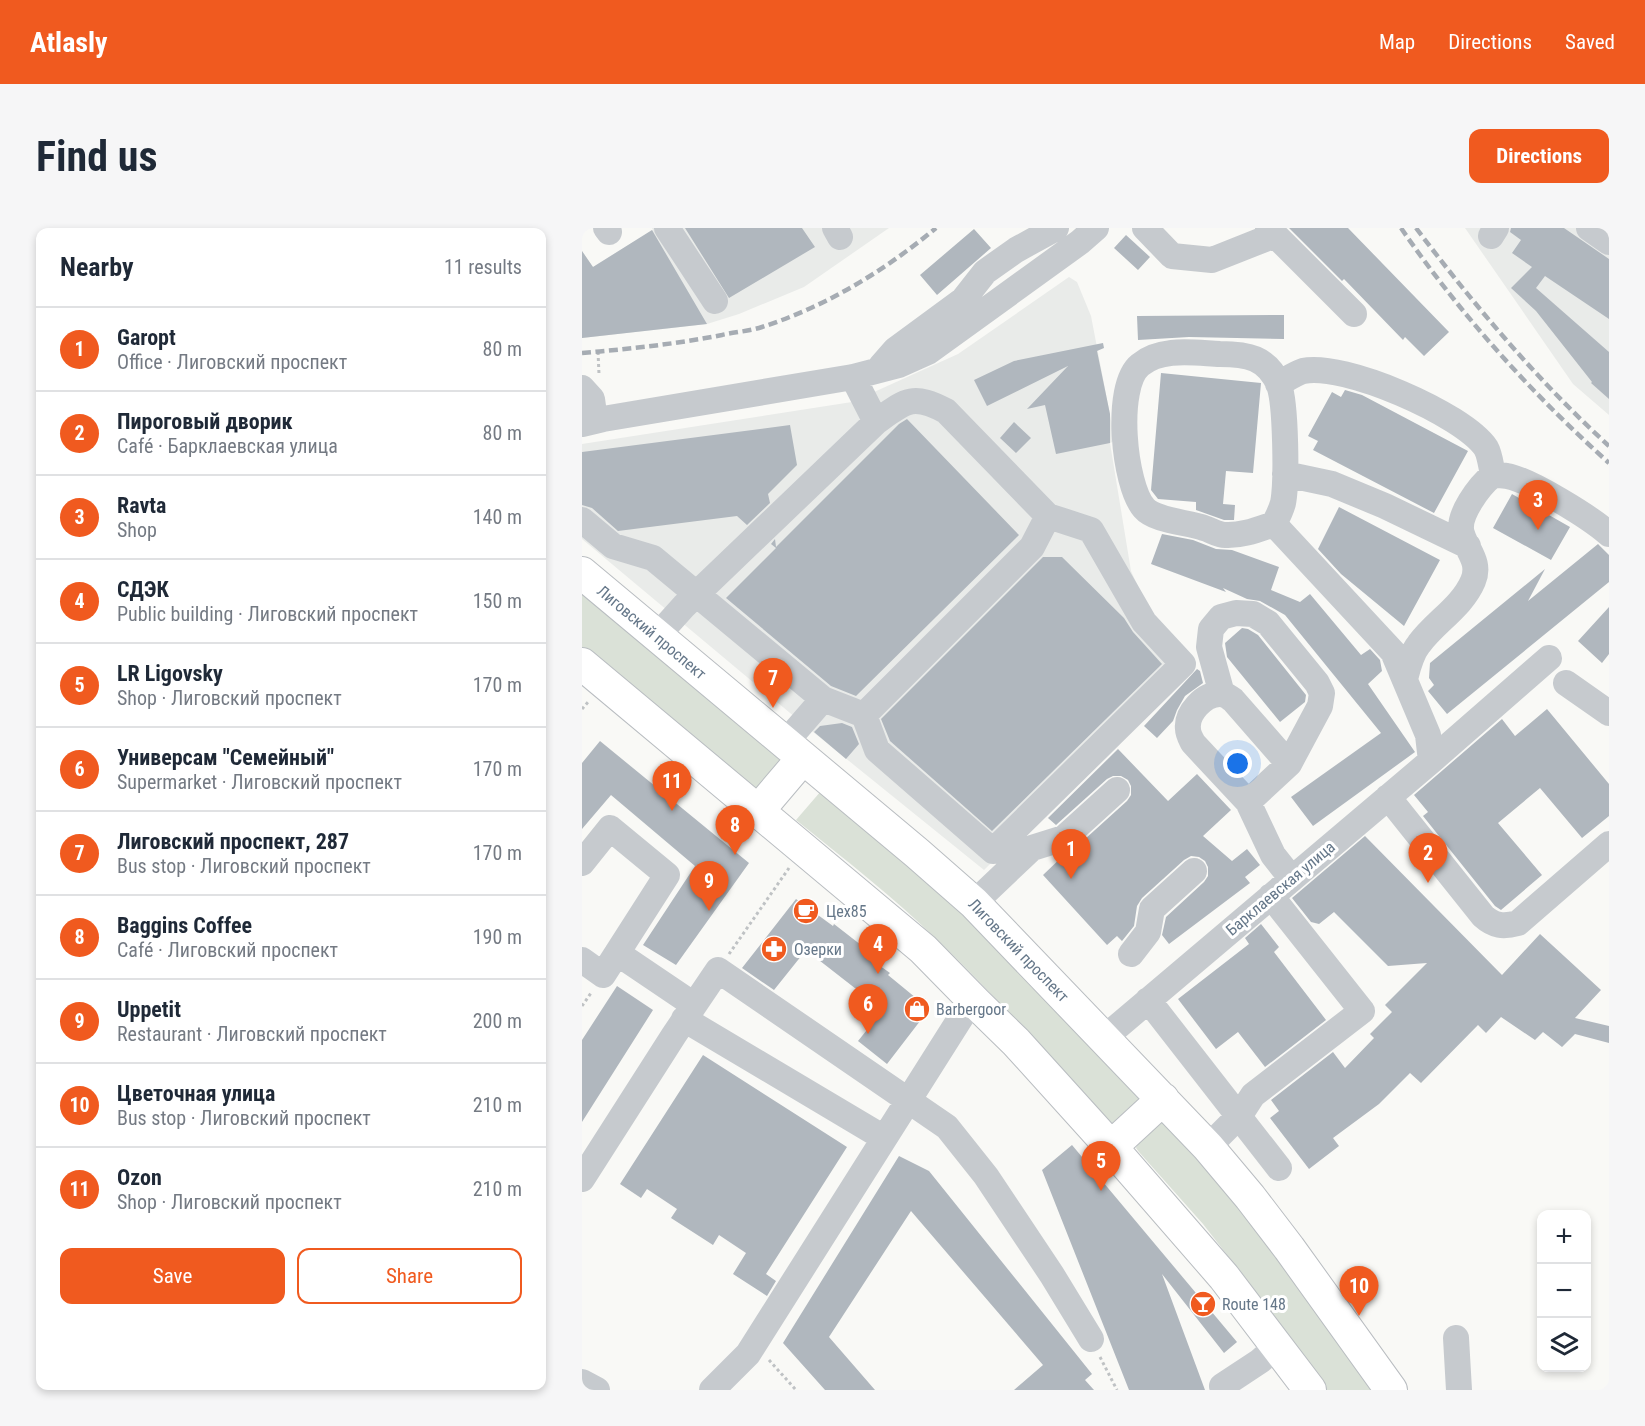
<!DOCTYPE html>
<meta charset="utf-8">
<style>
body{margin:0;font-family:"Roboto Condensed",sans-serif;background:#f6f6f7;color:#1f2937}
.controls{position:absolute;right:18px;bottom:18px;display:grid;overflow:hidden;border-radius:12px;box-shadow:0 3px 9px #0003}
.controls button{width:54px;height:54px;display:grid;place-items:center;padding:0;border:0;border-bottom:2px solid #e0e1e3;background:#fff;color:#1f2937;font:30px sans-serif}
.you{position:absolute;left:656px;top:536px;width:21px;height:21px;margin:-15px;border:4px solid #fff;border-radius:50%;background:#1a73e8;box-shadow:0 0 0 9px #1a73e833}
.badge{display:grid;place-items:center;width:39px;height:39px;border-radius:50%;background:#f05a1f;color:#fff;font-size:20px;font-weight:700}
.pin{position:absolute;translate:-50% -50px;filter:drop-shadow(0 2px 3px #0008)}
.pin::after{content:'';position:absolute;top:32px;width:21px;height:18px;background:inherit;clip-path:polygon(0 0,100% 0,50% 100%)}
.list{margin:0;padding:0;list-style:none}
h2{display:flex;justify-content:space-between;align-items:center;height:78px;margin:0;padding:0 24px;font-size:26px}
h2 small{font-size:20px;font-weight:400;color:#747a83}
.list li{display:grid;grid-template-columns:39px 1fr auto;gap:18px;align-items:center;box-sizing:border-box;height:84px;padding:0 24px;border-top:2px solid #e0e1e3}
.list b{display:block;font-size:22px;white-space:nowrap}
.list p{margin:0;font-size:20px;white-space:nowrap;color:#747a83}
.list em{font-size:20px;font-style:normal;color:#747a83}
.actions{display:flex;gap:12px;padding:18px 24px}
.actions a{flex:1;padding:14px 0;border:2px solid #f05a1f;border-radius:12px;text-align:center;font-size:21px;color:#f05a1f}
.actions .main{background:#f05a1f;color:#fff}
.icon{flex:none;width:33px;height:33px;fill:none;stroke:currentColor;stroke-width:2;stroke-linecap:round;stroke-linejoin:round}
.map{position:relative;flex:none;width:1027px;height:1162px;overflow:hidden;border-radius:12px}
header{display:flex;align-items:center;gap:36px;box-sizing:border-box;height:84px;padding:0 30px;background:#f05a1f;color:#fff}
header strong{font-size:28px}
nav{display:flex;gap:33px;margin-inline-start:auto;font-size:21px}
.intro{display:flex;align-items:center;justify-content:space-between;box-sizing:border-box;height:144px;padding:0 36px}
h1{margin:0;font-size:42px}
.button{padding:15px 27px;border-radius:12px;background:#f05a1f;color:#fff;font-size:21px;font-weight:700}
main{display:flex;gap:36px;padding:0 36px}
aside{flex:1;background:#fff;border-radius:12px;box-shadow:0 3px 9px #0003}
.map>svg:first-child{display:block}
</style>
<header>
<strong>Atlasly</strong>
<nav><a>Map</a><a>Directions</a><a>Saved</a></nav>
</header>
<div class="intro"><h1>Find us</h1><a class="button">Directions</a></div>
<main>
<aside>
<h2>Nearby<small>11 results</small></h2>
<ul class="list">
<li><span class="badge">1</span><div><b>Garopt</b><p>Office · Лиговский проспект</p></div><em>80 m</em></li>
<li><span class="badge">2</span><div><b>Пироговый дворик</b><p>Café · Барклаевская улица</p></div><em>80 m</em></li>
<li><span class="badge">3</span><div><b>Ravta</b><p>Shop</p></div><em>140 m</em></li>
<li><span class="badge">4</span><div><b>СДЭК</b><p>Public building · Лиговский проспект</p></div><em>150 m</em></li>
<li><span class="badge">5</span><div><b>LR Ligovsky</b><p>Shop · Лиговский проспект</p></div><em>170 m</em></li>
<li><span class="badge">6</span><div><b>Универсам &quot;Семейный&quot;</b><p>Supermarket · Лиговский проспект</p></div><em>170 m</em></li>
<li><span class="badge">7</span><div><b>Лиговский проспект, 287</b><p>Bus stop · Лиговский проспект</p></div><em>170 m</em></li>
<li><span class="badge">8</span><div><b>Baggins Coffee</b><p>Café · Лиговский проспект</p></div><em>190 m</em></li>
<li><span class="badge">9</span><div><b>Uppetit</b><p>Restaurant · Лиговский проспект</p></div><em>200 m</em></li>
<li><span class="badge">10</span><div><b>Цветочная улица</b><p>Bus stop · Лиговский проспект</p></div><em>210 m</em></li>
<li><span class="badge">11</span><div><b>Ozon</b><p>Shop · Лиговский проспект</p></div><em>210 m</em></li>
</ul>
<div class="actions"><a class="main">Save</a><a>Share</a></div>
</aside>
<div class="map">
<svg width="1027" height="1162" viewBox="0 0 1027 1162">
<rect width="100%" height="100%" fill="#f9f9f6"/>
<path fill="#e9ebe9" d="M70 0H307L222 59 157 86 125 96 0 110V23L11 39 71 2Z
M883 0H1027V187L991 156Z
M487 49 495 54 509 88 533 213 528 215 549 343 571 391 611 437 402 642 220 495 0 311V216L270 174 376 126Z"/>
<path fill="#dae1d7" d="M0 364 204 534 175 567 0 421Z
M239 563 382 685 554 865 557 870 554 875 532 896 529 895C472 834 417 771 356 713 312 669 262 631 214 592Z
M580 895 584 896 650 970 691 1021 791 1162H744L656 1041 621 996 557 924 554 920 556 915 576 896Z"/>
<path fill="#b0b7be" d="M103 0H220L233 19 147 70Z
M707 0H766L867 104 842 128 823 109 821 112 762 51 760 53Z
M929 0H982L1027 31V91L963 48 954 60 1027 124V171L1009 155 1010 154 954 83 929 60 950 39 930 25 939 12 928 4Z
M392 1 409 20 355 67 338 47Z
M70 2 125 96 0 110V23L11 39Z
M544 7 568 29 556 42 532 20Z
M702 87V111L607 109 556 112 555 88Z
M521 115 522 120 515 123 528 186V215L474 226 463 177 445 181 486 138 405 178 392 152 432 133Z
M579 145 679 155 671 245 644 243 641 276 653 277 652 292H642L614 282V274L576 271 569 262Z
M763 162 780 167 886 223 852 285 731 222 736 213 726 208 750 164 759 169Z
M325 191 437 307 274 468 249 458 144 370 194 320 189 316 193 311 194 319 317 196Z
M432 194 449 210 434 225 418 210Z
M208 197 215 237 186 266 188 275 165 297 155 288 36 303 10 280 0 277V224Z
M930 266 988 299 969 332 911 300Z
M757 279 858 332 822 398 759 346 736 321Z
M580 306 611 312 634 321 650 322 697 339 689 362 718 374 728 366 779 427 788 421 798 432 800 443 786 456 833 524 731 598 709 569 799 505 703 387 678 373 665 371 641 360 644 364 569 336Z
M1016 316 1027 327V354L865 486 846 463 852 457 847 450 848 435 963 341 946 373Z
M461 329H480L542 390 551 404 580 436 410 603 308 513 299 491Z
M1027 379V426L1020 435 996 413Z
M660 400 666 401 676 407 724 467 723 474 698 494 645 429 643 415Z
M615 441 618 443 621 455 603 468 595 482 591 493 575 510 562 498Z
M965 481 1027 556V588L1000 610 958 560 916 595 960 647 919 682 913 678 841 588 846 584 832 567 920 491 933 508Z
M260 495 270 499 277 516 264 531 232 504 238 498Z
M18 513 167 635 94 737 61 717 113 638 29 567 0 601V535Z
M536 521 586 573 615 546 649 582 621 608 650 633 665 621 678 637 663 649 668 655 587 716 580 707 584 689 622 654 626 648V639L623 633 617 629 609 628 602 632 560 670 555 678 552 698 540 713 535 708 525 717 461 647 484 625 492 621 545 573 549 567V558L546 552 539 548H531L525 551 474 597 466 590Z
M783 608 920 747 958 706 1019 762 993 790 1027 798V815L993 806 980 819 961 804 953 812 919 789 904 805 896 797 839 855 828 845 797 876 751 910 757 918 727 941 688 890 697 883 689 872 751 824 763 840 792 810 788 806 810 784 803 777 845 735 806 738 752 684 737 696 729 694 710 670Z
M214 671 251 698 252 696 297 731 294 735 308 745 306 747 334 770 332 773 345 784 305 836 276 813 301 782 224 722 192 762 160 740Z
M679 696 697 719 692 724 744 792 683 839 656 804 634 821 596 771 667 716 663 710Z
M35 758 71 782 0 894V812Z
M121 827 265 919 184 1046 194 1053 185 1068 151 1046 164 1025 137 1007 131 1017 89 990 95 981 65 961 59 970 38 956Z
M490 917 655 1114 642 1125 580 1046 623 1162H547L460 942Z
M317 928 347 943 510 1146 503 1152 512 1162H432L461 1137 329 983 247 1109 293 1162H243L201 1115Z"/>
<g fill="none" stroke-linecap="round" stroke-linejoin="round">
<g stroke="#b9bdc1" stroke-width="34">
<path id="major" d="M0 345 335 625 392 675 626 919 668 969 707 1020 809 1162
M0 436 341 721 394 775 434 814 529 919 642 1049 728 1162
M176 583 221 530
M529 919 581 871"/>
</g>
<path stroke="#bfc2c4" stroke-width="3" stroke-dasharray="3 3" stroke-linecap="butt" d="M16 124 17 146
M0 481 6 474
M147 726 207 640
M0 778 9 765
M518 1129 535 1162
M187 1132 214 1162"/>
<path stroke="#c6cace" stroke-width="26" d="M24 0 27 4
M85 0 133 73
M253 0 258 9
M563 0 590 28 630 32 693 7
M686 0 772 86
M1007 0 1027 14
M909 8 914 0
M299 138 313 122 381 72 403 44 434 22 474 0
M271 149 294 194
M696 156C704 152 712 146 721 143 761 134 881 186 904 220 908 227 909 238 911 247
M0 160 10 171 13 193
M0 196 21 191 271 149 317 137 346 124 498 14 514 0
M703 246 750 256 803 278 886 318
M0 292 31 318 71 330 241 471 203 515
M692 296C677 301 660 308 643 307 636 307 629 302 622 300 606 294 573 293 562 280 542 257 532 158 558 137 579 119 613 125 638 126 665 126 685 129 697 157 704 176 705 255 701 275 699 283 695 290 692 296L811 424 846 507 849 533
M75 408 102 378 294 194C323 173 330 165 364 183L466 288 509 302 562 394 601 436 411 623 295 522 282 487
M823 451C826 439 829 426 837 416 853 394 880 379 891 353 899 334 885 323 880 306 874 288 898 257 911 247 915 247 920 247 925 248 948 252 1009 290 1027 306
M984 455 1027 485
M640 466 627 419 629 401 639 389 654 385 671 386 686 395 735 455 740 465 738 478 707 536 666 574
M241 471 282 487 450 319 466 288
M707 536 651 472C647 469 643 466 638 466 622 466 604 485 606 501 606 506 609 511 611 515L666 574 691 627 710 651
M806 569 901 688C912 698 921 699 936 695L1027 616
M0 635 28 600 85 647 21 747 0 732
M392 675 450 620 482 610 535 562
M35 725 112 777
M549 726 566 704 570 681 612 643
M566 772 697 940
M102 791 302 910
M522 810 849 533 967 430
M626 919 658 887 671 867 780 783 689 668
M0 951 92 807 136 742 365 899 404 948 470 1047 509 1111
M874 1110 877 1162
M0 1154 15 1162
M640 1158 678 1133 695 1118
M130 1162 166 1126 381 786 394 775"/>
<use href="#major" stroke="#fff" stroke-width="32"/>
<path stroke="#a6acb3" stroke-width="4.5" stroke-dasharray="9 4.5" stroke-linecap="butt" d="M819 0C878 86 949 165 1027 235
M834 0C893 78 955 152 1027 218
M0 125C47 121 94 116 140 107 153 104 168 103 180 99 245 78 302 43 354 0"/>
</g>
<defs>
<g id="cafe-disc" transform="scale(1.35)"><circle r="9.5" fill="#f05a1f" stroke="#fff"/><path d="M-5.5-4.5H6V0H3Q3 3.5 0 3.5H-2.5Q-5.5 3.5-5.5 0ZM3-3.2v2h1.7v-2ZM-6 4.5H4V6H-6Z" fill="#fff"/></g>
<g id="pharmacy-disc" transform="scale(1.35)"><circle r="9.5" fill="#f05a1f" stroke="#fff"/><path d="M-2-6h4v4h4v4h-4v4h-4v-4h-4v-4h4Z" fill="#fff"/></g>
<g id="shop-disc" transform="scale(1.35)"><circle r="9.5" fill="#f05a1f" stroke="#fff"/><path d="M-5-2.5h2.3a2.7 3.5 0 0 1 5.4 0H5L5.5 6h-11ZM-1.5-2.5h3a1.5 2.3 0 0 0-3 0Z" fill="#fff"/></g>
<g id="bar-disc" transform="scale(1.35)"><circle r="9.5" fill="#f05a1f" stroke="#fff"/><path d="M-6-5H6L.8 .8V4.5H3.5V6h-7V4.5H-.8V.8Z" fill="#fff"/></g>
</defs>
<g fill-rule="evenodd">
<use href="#cafe-disc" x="224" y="683"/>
<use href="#pharmacy-disc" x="192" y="721"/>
<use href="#shop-disc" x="335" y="781"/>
<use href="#bar-disc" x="621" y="1076"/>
</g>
<g text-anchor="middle" stroke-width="6" stroke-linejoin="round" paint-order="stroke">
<g font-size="16" fill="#657789" stroke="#fff">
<text transform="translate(70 404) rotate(40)" y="6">Лиговский проспект</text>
<text transform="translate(698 660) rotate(-40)" y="6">Барклаевская улица</text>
<text transform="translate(437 722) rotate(46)" y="6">Лиговский проспект</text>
</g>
<g font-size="16" fill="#657789" stroke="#fff" text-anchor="start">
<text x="244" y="689">Цех85</text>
<text x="212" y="727">Озерки</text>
<text x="354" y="787">Barbergoor</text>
<text x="640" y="1082">Route 148</text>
</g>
</g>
</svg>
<div class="controls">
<button>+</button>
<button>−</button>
<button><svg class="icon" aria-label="layers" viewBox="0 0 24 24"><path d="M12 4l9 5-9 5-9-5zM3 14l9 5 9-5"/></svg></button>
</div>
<div class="you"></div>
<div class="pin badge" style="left:489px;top:651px">1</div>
<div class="pin badge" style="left:846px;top:655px">2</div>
<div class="pin badge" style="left:956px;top:302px">3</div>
<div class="pin badge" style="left:296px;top:746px">4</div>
<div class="pin badge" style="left:519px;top:963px">5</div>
<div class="pin badge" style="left:286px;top:806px">6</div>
<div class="pin badge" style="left:191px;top:480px">7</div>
<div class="pin badge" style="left:153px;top:627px">8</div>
<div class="pin badge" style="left:127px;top:683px">9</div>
<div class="pin badge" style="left:777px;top:1088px">10</div>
<div class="pin badge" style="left:90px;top:583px">11</div>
</div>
</main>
